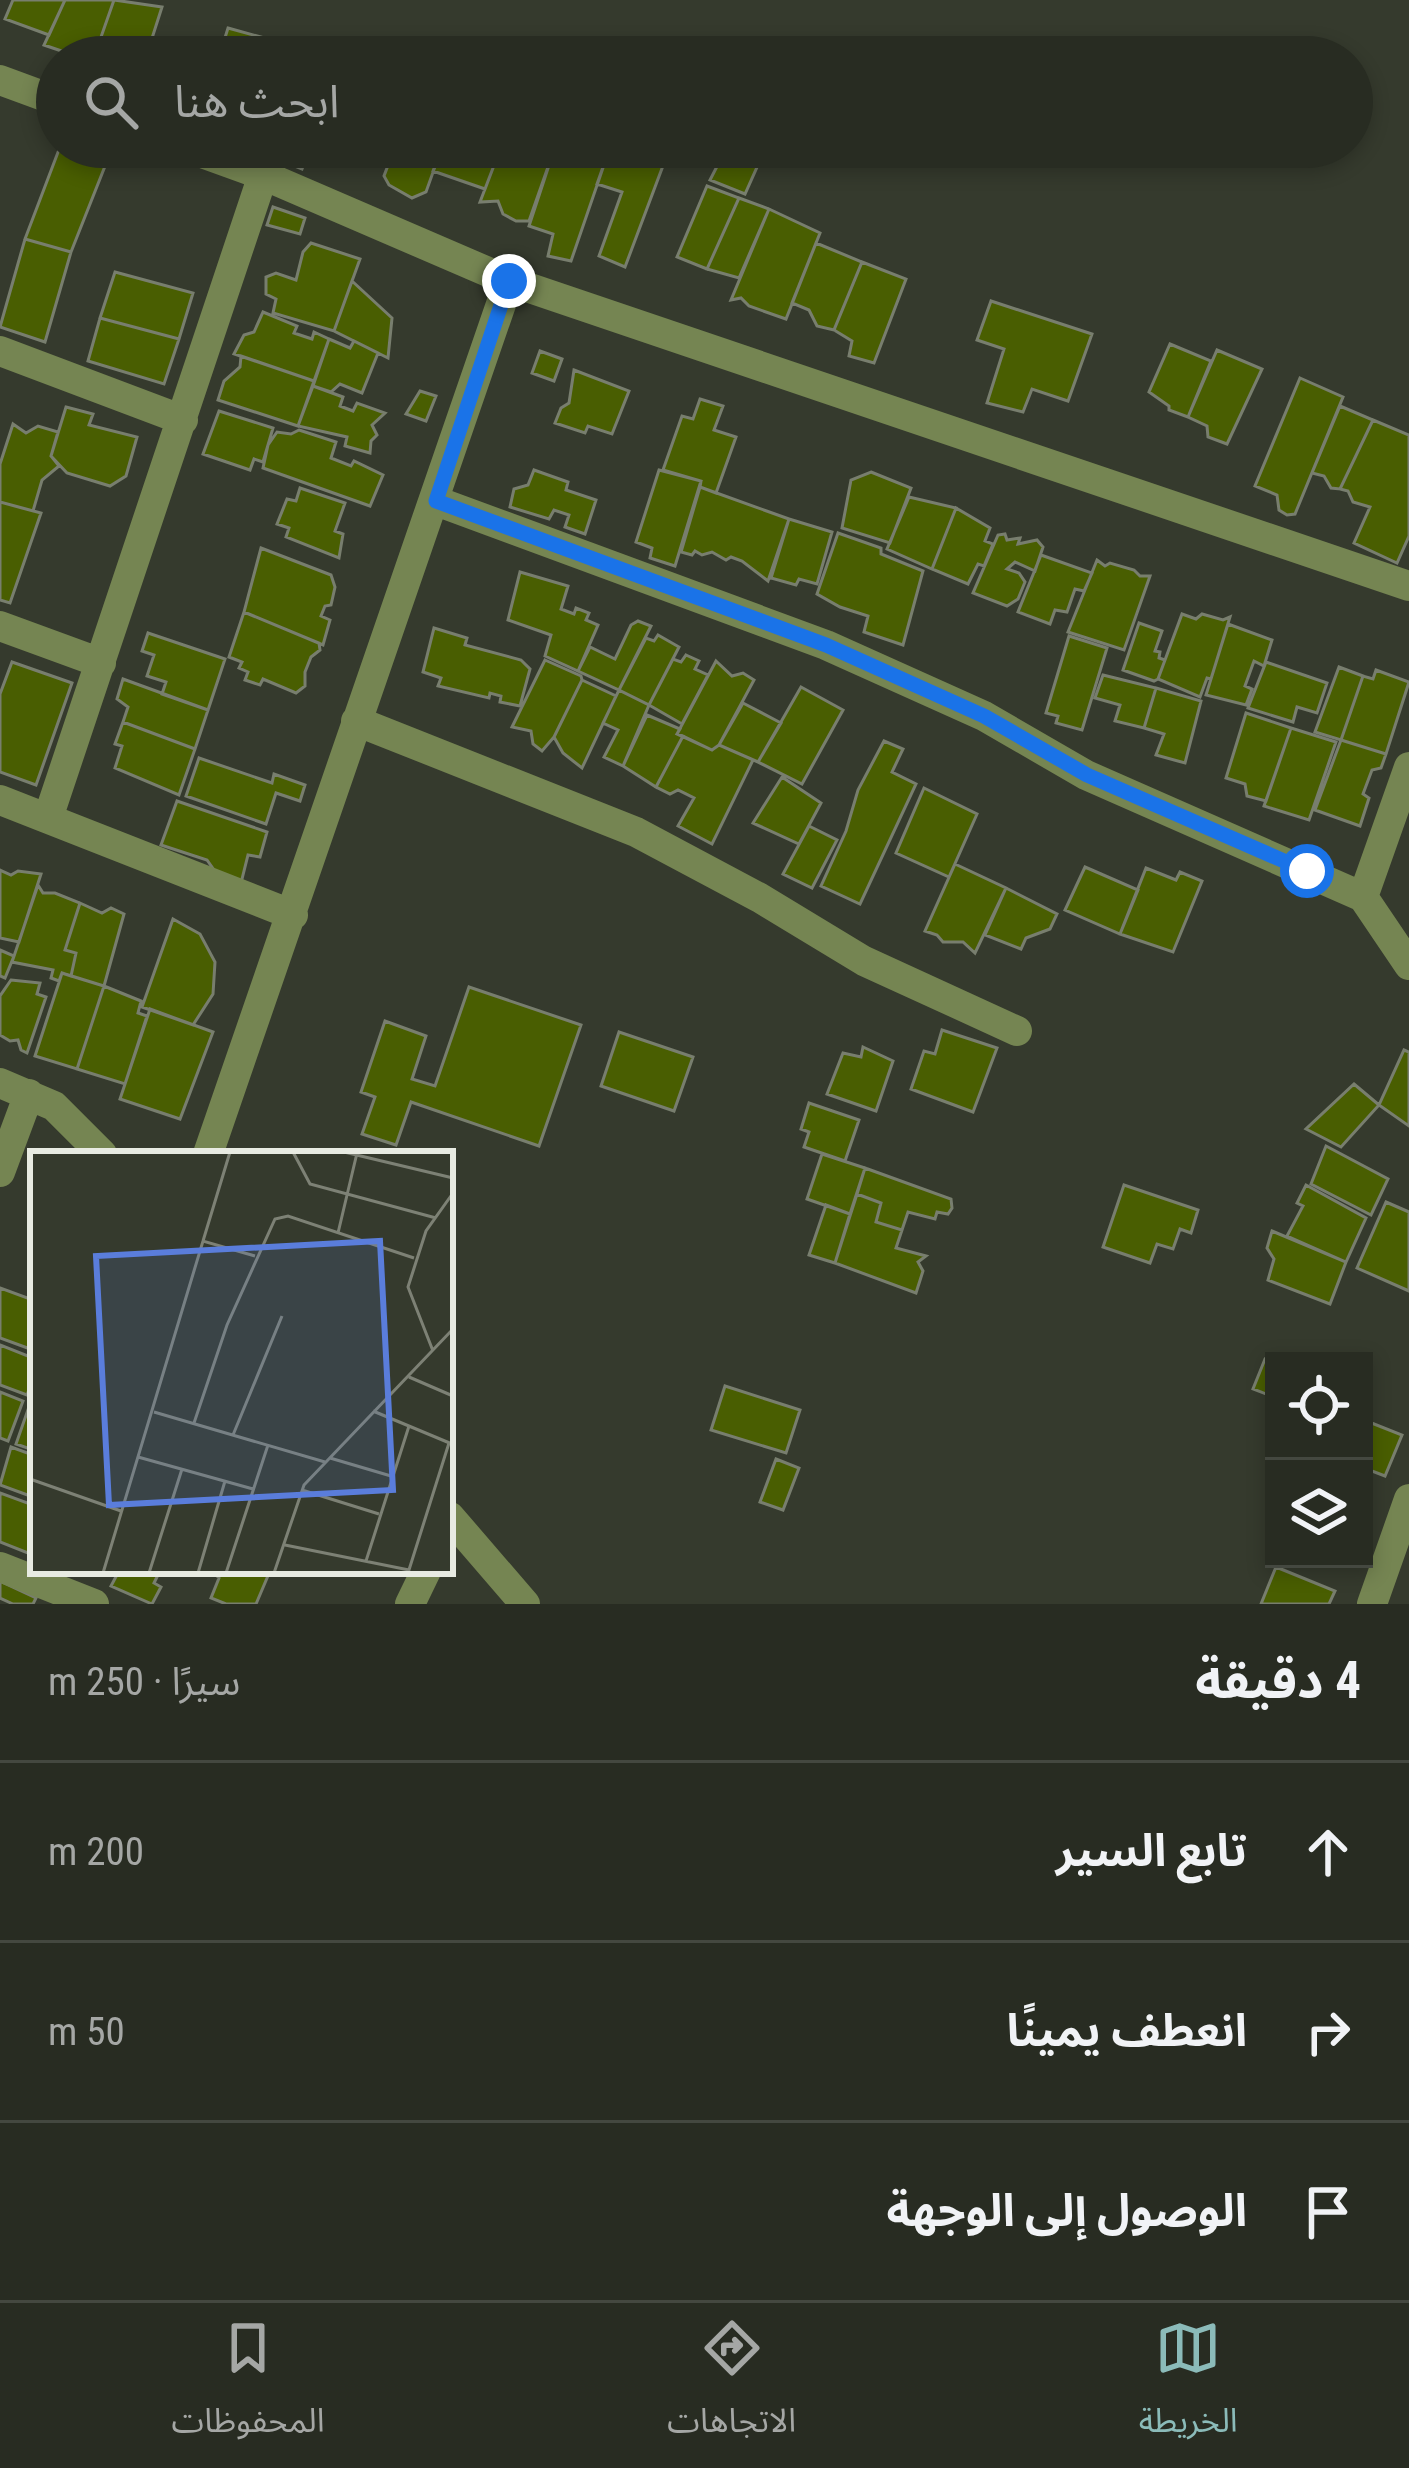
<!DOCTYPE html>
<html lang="ar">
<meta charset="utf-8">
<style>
body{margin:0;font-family:"Roboto Condensed","Noto Sans Arabic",sans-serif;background:#30342a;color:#f1f3f6;direction:rtl}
.controls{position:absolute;right:36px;bottom:36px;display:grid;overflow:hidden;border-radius:0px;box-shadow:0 6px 18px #0003}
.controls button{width:108px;height:108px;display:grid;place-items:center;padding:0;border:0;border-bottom:3px solid #444840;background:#282c22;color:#f1f3f6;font:60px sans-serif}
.stop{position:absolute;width:36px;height:36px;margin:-27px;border:9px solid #1a73e8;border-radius:50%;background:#fff}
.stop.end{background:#1a73e8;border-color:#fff;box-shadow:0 3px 12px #0008}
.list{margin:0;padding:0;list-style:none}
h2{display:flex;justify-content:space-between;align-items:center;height:156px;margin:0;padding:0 48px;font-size:51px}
h2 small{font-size:39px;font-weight:400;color:#a5a7a5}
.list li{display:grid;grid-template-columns:78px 1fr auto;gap:36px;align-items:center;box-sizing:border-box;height:180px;padding:0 48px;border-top:3px solid #444840}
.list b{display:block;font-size:45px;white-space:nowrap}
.list em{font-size:39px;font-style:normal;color:#a5a7a5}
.icon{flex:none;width:66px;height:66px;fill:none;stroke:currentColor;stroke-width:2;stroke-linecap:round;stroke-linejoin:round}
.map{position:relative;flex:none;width:1409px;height:1604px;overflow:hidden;direction:ltr}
.search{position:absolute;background:#282c22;box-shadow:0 6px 18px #0003;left:36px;right:36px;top:36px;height:132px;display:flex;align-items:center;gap:30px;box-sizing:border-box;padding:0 42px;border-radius:66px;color:#a5a7a5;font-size:45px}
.sheet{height:696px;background:#282c22}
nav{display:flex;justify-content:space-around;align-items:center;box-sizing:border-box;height:168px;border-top:3px solid #444840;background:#282c22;font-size:33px;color:#a5a7a5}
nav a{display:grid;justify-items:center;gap:6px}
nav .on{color:#8bbbb9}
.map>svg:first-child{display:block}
</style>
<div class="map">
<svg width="1409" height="1604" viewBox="0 0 1409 1604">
<rect width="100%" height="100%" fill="#353a2d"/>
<path fill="#495e01" stroke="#787e6e" stroke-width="3" d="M13 0H65L49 35 5 19Z
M65 0H114L94 57H79L44 45Z
M114 0 162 7 146 57H94Z
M228 28 279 42 274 57H219Z
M60 147H85L109 156 71 252 25 239Z
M268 147H310L302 169 265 154Z
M368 147H395L389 161 371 154Z
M395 147H442L426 192 412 198 389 185 384 176Z
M442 147H501L485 189 433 171Z
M501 147H555L529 221H516L503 214 498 201 480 202Z
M555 147 604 165 571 261 548 256 553 234 529 226Z
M610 147H623L664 163 625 267 599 256 622 192 597 184Z
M727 147H766L745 194 710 180Z
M707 186 739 198 707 269 677 257Z
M739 198 769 209 739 278 707 269Z
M273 207 305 218 300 234 267 225Z
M769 209 820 233 786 319 749 306 741 298 731 300Z
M25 239 71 252 45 342 0 327Z
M311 243 360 259 334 331 273 313 276 299 266 294V277L276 273 296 280 303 252Z
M816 243 862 262 834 330 817 326 809 310 792 303Z
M862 262 906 279 874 363 849 356 852 341 834 330Z
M115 272 193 293 179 339 100 318Z
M352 281 392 318 388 358 334 331Z
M991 301 1092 334 1068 401 1032 389 1023 412 987 403 1004 349 977 340Z
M263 312 297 326 294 333 312 339 314 332 329 339 314 381 234 354 244 335 254 332Z
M100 318 179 339 164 384 88 361Z
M329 339 350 348 354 341 378 353 362 393 340 384 331 392 313 386Z
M1170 344 1211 361 1188 417 1169 410V406L1149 392Z
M1217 350 1262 369 1227 444 1208 437 1207 426 1188 417Z
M540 351 562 359 554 381 532 373Z
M241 356 314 381 298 426 218 400 224 381 240 367Z
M574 370 629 391 612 434 588 426 585 433 555 423 561 408 569 403Z
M1300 378 1343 397 1295 514 1287 515 1279 510 1277 495 1255 486Z
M313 386 343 397 340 406 353 411 357 403 385 413 372 425 377 435 371 441 370 453 345 446 347 437 298 426Z
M420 391 436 396 426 421 406 414Z
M700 399 723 406 714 430 736 437 716 493 700 487 701 481 663 470 682 416 693 419Z
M1340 406 1373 420 1340 489 1331 488 1324 476 1312 473Z
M66 407 93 414 89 425 137 437 126 476 110 486 67 473 51 456Z
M219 411 273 428 263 462 254 459 250 470 203 454Z
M1373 420 1409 435V536L1397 563 1354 543 1370 507 1353 502 1348 491 1340 489Z
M13 424 26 433 38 426 58 432 51 456 59 466 42 480 33 511 0 502V464Z
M299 430 336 442 331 458 351 466 354 461 383 475 370 506 263 468 268 445 277 432 291 434Z
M534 470 568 482 566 490 596 500 585 534 565 527 569 515 554 510 549 519 510 507 514 489 528 485Z
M659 470 701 481 675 566 650 558 652 548 636 542Z
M871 472 911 488 890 543 842 528 851 480Z
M700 487 789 519 768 581 742 561 731 557 726 560 712 552 702 555 695 551 692 555 681 552Z
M300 488 345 503 335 531 343 534 339 558 286 537 289 528 277 524 287 499 296 501Z
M909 497 956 508 932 569 887 549Z
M0 502 41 513 10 603 0 600Z
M956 508 990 528 985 541 993 544 984 566 978 564 968 584 932 569Z
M789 519 832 532 817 584 799 579 796 585 771 578Z
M838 533 881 548V554L923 571 903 645 864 632 868 616 840 607 817 594Z
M1005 534 1007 540 1020 538 1018 544 1037 540 1043 547 1035 571 1015 562 1007 569 1019 573 1025 582 1018 599 1007 606 973 593 998 535Z
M261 548 331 575 335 587 331 605 325 606 321 616 330 620 323 645 244 612Z
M1041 555 1092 573 1084 591 1075 589 1067 612 1055 610 1050 624 1018 612Z
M1097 560 1105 566 1110 563 1134 570 1140 576H1150L1124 650 1068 632Z
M520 572 568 586 561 609 574 614 576 608 589 613 586 620 598 625 578 671 545 656 551 635 508 620Z
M244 612 319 643 320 650 311 657 305 672V686L296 693 263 679 260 685 245 680 248 672 239 668 242 662 229 657Z
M1182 614 1196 619 1202 614 1223 620 1230 617 1211 679 1207 678 1200 697 1158 679Z
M638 621 651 626 619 690 578 671 590 647 615 659 631 625Z
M1139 623 1162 631 1155 651 1160 652 1159 658 1165 660 1158 679 1154 681 1123 670Z
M1228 624 1272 640 1264 666 1254 661 1245 686 1252 689 1246 705 1206 695Z
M434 628 467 638 465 645 521 660 530 669 520 706 500 702 501 696 490 693 489 698 438 686 441 678 423 672Z
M148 633 225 659 208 710 162 694 166 682 147 676 154 655 142 651Z
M658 635 679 647 649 705 619 690 646 638 654 641Z
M1069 636 1107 648 1082 730 1056 723 1058 716 1046 713Z
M686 655 699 661 695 669 708 675 682 724 649 705 673 659 681 662Z
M545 660 581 676 582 680 554 737 542 751 533 744 531 731 512 727Z
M716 661 732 676 743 673 754 680 719 745 712 750 677 734Z
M12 662 72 683 36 785 0 772V694Z
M1266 662 1327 683 1317 713 1297 707 1293 722 1248 708Z
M1339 667 1363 676 1341 740 1315 732Z
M1376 670 1409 682 1386 754 1341 740 1363 676 1373 679Z
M1103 675 1156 688 1144 728 1115 721 1120 705 1095 698Z
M123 679 208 710 195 749 123 722 128 707 117 699Z
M582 680 616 696 582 768 563 753 554 737Z
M801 687 843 710 802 784 758 762Z
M1156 688 1201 701 1185 763 1156 755 1164 734 1144 728Z
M619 690 649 705 623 766 604 757 618 730 603 723Z
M743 703 781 723 758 762 719 745Z
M1246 713 1291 728 1266 801 1247 796 1245 784 1226 778Z
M647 715 680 729 677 734 683 736 656 787 623 766Z
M123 722 195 749 179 795 115 768 122 746 115 744Z
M1291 728 1336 742 1309 820 1264 806Z
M683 736 712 750 719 745 753 760 712 844 678 826 694 798 678 790 670 794 656 787Z
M1341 740 1386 754 1381 768 1372 770 1363 794 1369 798 1360 826 1315 810Z
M884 741 903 749 892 772 916 784 860 904 821 886 846 831 858 790Z
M199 758 272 783 274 774 305 785 300 801 276 793 266 824 186 796Z
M782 777 821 803 799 844 753 823Z
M924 788 977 814 949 877 896 853Z
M177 801 267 832 260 857 248 855 241 883 219 877 207 860 161 845Z
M809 826 837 840 812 888 783 874Z
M955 864 1006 888 975 953 963 942H943L937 935 925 931Z
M1085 867 1138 890 1120 934 1065 910Z
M1146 868 1176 880 1180 872 1202 881 1173 952 1120 934Z
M0 870 11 875 18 871 41 874 19 942 0 938Z
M38 885 43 893H55L80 903 65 950 76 953 71 976 62 973 59 981 51 978 53 970 12 962Z
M1006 888 1057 914 1050 929 1026 938 1021 949 985 935Z
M80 903 102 913 111 908 124 914 104 986 71 976 76 953 65 950Z
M173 919 200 934 215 962 213 994 193 1025 142 1007Z
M0 950 14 956 5 978 0 976Z
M62 973 104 986 77 1069 35 1056Z
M11 980 40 983 37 994 46 997 27 1053 21 1050 18 1040 10 1041 0 1035V996Z
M104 986 141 1001 138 1013 147 1016 125 1084 77 1069Z
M469 987 581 1025 539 1146 411 1102 396 1145 362 1134 375 1097 361 1092 385 1021 426 1036 412 1079 435 1086Z
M150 1009 213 1032 180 1119 120 1099Z
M942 1030 997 1048 973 1112 911 1089 924 1051 935 1054Z
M619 1032 693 1057 674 1111 601 1086Z
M863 1047 893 1061 876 1111 827 1094 843 1053 861 1057Z
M1404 1050 1409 1052V1126L1379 1105Z
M1354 1084 1379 1105 1341 1147 1306 1129Z
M809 1103 859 1120 845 1161 804 1147 809 1132 801 1129Z
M1326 1146 1388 1179 1371 1215 1311 1184Z
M822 1154 865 1168 850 1214 807 1199Z
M865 1168 951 1199 952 1208 948 1214 937 1212 935 1219 908 1212 902 1230 876 1222 881 1203 857 1194Z
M1124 1185 1198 1210 1191 1233 1180 1229 1173 1249 1157 1244 1150 1263 1103 1247Z
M1306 1185 1366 1218 1346 1262 1287 1236 1303 1206 1297 1203Z
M857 1194 881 1203 876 1222 902 1230 896 1248 926 1256 918 1262 923 1271 916 1293 835 1263Z
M1386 1202 1409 1212V1291L1357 1268Z
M826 1205 850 1214 835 1263 809 1255Z
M1272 1231 1346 1262 1330 1304 1268 1280 1274 1259 1267 1248Z
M0 1288 33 1300V1350L0 1338Z
M0 1345 33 1358V1379L27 1395 0 1385Z
M1265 1359 1274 1362V1397L1253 1389Z
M725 1386 800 1410 786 1453 711 1430Z
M0 1392 23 1401 8 1441 0 1438Z
M31 1401 33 1402V1450L16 1444Z
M1364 1420 1402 1435 1385 1476 1364 1468Z
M11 1447 33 1455V1497L0 1485Z
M776 1459 799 1468 783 1510 760 1502Z
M0 1493 33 1505V1555L0 1542Z
M1276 1567 1335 1591 1329 1604H1261Z
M119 1571H160L154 1583 161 1587 152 1604 111 1586Z
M212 1571H270L256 1604H226L211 1598 219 1578Z
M0 1581 36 1598 33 1604H13L0 1598Z"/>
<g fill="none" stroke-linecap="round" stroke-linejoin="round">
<path stroke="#758552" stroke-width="30" d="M0 80 57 101
M185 147 263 175 509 281 1409 586
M0 351 183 420
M436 501 826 645 984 716 1086 775 1363 897 1409 965
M0 626 101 663
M356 721 636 832 760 898 864 961 1017 1031
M0 800 293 915
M48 818 263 175
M1363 897 1409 767
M0 1083 54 1106 102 1154
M208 1154 509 281
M0 1172 29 1094
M450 1517 525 1604
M0 1567 94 1604
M410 1604 426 1571
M1372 1604 1409 1499"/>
</g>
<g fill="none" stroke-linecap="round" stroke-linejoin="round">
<path stroke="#1a73e8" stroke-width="15" d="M509 281 436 501 826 645 984 716 1087 775 1307 871"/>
</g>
<g transform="translate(30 1151)">
<rect width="423" height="423" fill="#353a2d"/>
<path fill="none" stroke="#7d8175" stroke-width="3" d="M263 1 280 33 406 67M314 1 423 27M308 82 327 2M173 90 200 1M403 200 378 136 396 80 423 42M379 226 423 245M343 260 422 293M124 261 295 311M164 272 197 174 245 68 258 65 384 107M203 284 252 165M108 306 223 338M300 307 361 325M0 328 91 360M272 339 349 363M255 394 379 419M336 410 379 275M73 422 173 90 225 105M119 422 152 318M168 422 195 330M196 422 238 294M244 422 274 334 423 178M378 422 419 292"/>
<path fill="#5a7ddb" fill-opacity="0.15" stroke="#5a7ddb" stroke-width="6" d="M350 90 363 339 79 354 66 105Z"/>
<rect width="423" height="423" fill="none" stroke="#e8ebe2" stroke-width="6"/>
</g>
</svg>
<div class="controls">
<button><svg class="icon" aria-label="locate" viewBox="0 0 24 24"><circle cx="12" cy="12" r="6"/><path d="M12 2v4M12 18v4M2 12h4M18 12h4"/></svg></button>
<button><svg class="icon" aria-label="layers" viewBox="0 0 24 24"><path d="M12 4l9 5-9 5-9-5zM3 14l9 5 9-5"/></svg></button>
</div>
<div class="stop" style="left:1307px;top:871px"></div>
<div class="stop end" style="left:509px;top:281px"></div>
<div class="search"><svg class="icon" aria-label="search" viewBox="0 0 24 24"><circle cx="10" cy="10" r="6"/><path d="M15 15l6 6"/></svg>ابحث هنا</div>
</div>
<section class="sheet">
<h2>4 دقيقة<small>سيرًا · 250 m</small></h2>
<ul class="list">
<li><svg class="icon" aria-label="ahead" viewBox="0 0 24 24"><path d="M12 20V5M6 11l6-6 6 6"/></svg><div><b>تابع السير</b></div><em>200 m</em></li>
<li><svg class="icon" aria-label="right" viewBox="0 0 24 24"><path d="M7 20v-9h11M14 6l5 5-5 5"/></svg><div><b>انعطف يمينًا</b></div><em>50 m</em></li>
<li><svg class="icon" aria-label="arrive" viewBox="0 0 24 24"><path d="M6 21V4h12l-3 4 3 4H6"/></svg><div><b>الوصول إلى الوجهة</b></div></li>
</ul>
</section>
<nav>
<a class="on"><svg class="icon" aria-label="map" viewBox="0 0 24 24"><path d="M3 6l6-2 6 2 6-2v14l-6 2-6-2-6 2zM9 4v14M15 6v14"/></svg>الخريطة</a>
<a><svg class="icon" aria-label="directions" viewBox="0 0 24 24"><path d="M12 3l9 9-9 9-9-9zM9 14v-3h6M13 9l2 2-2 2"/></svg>الاتجاهات</a>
<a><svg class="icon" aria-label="saved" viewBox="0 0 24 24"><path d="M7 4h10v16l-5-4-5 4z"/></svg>المحفوظات</a>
</nav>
